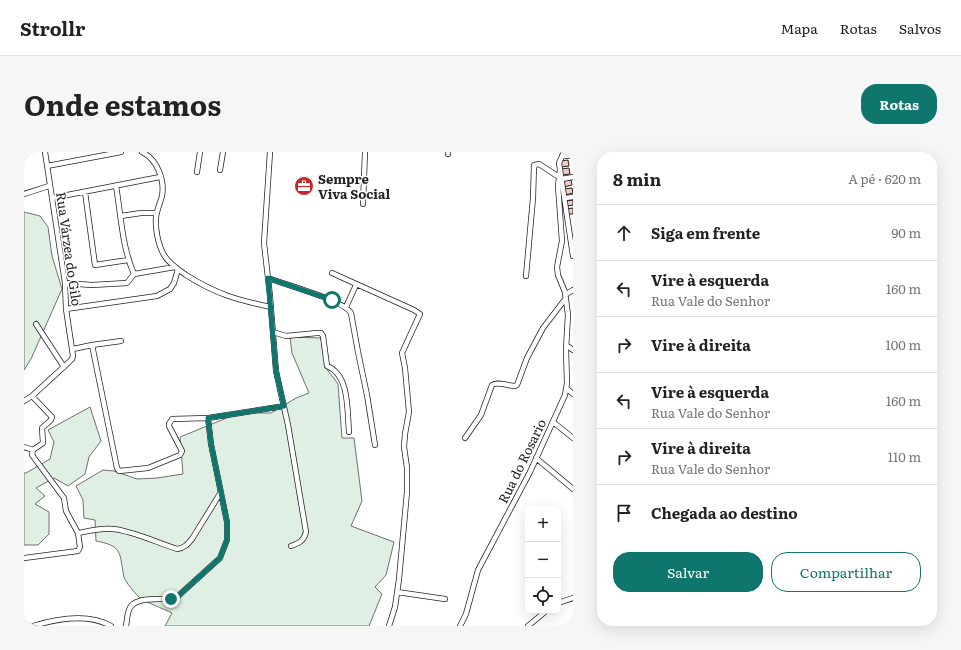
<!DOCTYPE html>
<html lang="pt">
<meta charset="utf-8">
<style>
body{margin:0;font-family:Literata,serif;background:#f6f6f6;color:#222}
.controls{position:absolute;right:12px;bottom:12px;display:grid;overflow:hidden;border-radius:8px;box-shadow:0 4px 16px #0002}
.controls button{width:36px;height:36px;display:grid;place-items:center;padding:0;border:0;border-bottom:1px solid #e0e0e0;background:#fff;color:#222;font:20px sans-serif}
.stop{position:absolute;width:12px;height:12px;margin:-9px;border:3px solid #0f766e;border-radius:50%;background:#fff}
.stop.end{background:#0f766e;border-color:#fff;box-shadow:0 1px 4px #0008}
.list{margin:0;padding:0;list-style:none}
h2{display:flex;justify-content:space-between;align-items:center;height:52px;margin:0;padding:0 16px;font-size:17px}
h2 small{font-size:13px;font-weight:400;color:#767676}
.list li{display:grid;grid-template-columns:26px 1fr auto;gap:12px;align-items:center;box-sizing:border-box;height:56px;padding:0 16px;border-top:1px solid #e0e0e0}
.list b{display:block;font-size:15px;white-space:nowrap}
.list p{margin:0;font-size:13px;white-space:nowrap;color:#767676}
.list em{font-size:13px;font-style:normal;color:#767676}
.actions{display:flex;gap:8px;padding:12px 16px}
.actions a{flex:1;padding:9px 0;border:1px solid #0f766e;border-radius:16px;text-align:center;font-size:14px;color:#0f766e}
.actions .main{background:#0f766e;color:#fff}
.icon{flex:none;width:22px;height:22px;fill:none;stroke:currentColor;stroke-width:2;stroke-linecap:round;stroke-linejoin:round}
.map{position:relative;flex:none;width:549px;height:474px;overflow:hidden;border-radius:16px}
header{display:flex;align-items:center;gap:24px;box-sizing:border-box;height:56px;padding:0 20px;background:#fff;border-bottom:1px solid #e0e0e0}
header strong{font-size:19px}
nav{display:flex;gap:22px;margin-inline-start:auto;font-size:14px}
.intro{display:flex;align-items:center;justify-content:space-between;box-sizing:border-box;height:96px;padding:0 24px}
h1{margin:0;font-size:28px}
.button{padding:10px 18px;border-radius:16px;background:#0f766e;color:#fff;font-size:14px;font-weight:700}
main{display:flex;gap:24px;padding:0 24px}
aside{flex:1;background:#fff;border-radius:16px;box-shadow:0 4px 16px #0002}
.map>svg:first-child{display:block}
</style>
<header>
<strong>Strollr</strong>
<nav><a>Mapa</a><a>Rotas</a><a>Salvos</a></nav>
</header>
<div class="intro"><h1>Onde estamos</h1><a class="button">Rotas</a></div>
<main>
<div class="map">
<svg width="549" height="474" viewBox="0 0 549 474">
<rect width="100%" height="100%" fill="#fff"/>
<path fill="#e0efe3" stroke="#6f6f6f" d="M0 60 16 64 24 75 28 104 38 137 7 207 0 218Z
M266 185 297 186 302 216 314 232 318 286H330L338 349 327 374 370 390 362 423 351 435 358 442 345 474H141L148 461C140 457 121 450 115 445 110 440 102 431 100 425 95 402 100 394 72 389L71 368 60 366 59 348 52 334 79 318 90 319 113 327 133 326 159 322 156 285 215 261H247L272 246 285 241 268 201Z
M66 255 77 289 65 305 61 322 44 334 30 326 12 336 21 344 11 352 25 360V382L14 393H0V321H2L26 307 30 290 24 278Z"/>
<path fill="#f3c9c0" stroke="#222" d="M544 8 545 14 537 15 536 9Z
M545 16 546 22 538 23 537 17Z
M547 28 548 33 540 35 539 29Z
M548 36 549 41 541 43 540 37Z
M549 48V53L543 54 542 49Z
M549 56V62H544L543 57Z"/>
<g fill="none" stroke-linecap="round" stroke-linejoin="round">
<g stroke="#222" stroke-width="6">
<path id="street" d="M118 0C133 7 141 28 138 44 136 51 133 58 132 65 131 76 134 93 140 103 145 112 154 117 162 123 192 142 213 148 247 155
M246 0 240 91 246 144 252 219 264 273 282 380C280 389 275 391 267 394
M540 0 535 11 549 104
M424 2V0
M538 4H549
M23 14 97 0
M196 18 199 0
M173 20 176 0
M92 34C97 63 98 95 110 122
M61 40 71 113 104 108
M0 42 25 34
M28 46 136 25
M541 46 549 45
M339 52 341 0
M97 64 117 61H133
M308 121 390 158 396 162 378 201 381 216 385 260 381 282 380 295 383 316V340L375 427 371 455 365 474
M502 124 509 46 510 13 515 12 538 27 549 25
M244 126C262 133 319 148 327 161L334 200 343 243 351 293
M41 131 68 133 103 131 110 122 151 115
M541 143 549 138
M322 155 332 133
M42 157 133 144 146 137 150 131 154 117
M12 172 40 215
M249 180 262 184 293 181H297L299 184 303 214C326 223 323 259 325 280
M68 193 97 189
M542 193 549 198
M49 197 68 193 93 316 95 319 124 316 156 303 158 299 145 274V272L148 267 184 266 260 254
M542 236 549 242
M0 249 8 244 44 211 48 207 49 204 42 157 41 131 21 0
M529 270 549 286
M441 286 457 263 468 233C474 229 484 234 491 234L493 233 503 206 519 176 542 146
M0 295 9 298
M512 306 549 337
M54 381C65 379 77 376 88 377 107 378 134 391 153 397 160 396 163 393 168 387L197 340
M0 406 54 399 56 395 54 381 42 359 40 346 8 303 9 298 19 291 18 276 27 268 28 265 8 244
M373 440 421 447
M534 451 549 446
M9 474C32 467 64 461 87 474
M102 474C103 469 103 463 105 458 110 442 140 450 153 445L196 406 203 388V370L187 292 184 266
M436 474 442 462 454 418 506 320 541 243 543 231 542 197 544 163 541 140 534 123 533 115 538 89 534 34 536 17
M504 474 522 459"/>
</g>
<use href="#street" stroke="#fff" stroke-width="4.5"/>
</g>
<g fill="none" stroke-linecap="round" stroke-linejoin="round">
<path stroke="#0f766e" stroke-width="5" d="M147 447 153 445 196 406 203 388V370L187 292 184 266 260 254 252 219 244 126 308 148"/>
</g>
<defs>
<g id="office-disc" transform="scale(1)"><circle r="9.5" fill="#c62828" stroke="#fff"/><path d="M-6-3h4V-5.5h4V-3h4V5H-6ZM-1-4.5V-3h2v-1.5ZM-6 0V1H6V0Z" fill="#fff"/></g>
</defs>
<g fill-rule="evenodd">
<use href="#office-disc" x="280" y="34"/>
</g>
<g text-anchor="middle" stroke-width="3" stroke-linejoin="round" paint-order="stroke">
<g font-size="13" font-weight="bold" fill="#222" stroke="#fff" text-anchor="start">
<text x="294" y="32">Sempre<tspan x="294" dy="15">Viva Social</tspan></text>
</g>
<g font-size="13" fill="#222" stroke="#fff">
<text transform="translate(45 97) rotate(82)" y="5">Rua Várzea do Gilo</text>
<text transform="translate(498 309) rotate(-64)" y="5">Rua do Rosario</text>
</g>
</g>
</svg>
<div class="controls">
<button>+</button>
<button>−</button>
<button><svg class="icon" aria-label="locate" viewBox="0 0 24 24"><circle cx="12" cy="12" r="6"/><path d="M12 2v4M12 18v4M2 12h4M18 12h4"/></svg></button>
</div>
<div class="stop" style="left:308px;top:148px"></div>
<div class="stop end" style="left:147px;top:447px"></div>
</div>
<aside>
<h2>8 min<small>A pé · 620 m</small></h2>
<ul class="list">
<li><svg class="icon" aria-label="ahead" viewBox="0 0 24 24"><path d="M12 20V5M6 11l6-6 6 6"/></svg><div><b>Siga em frente</b></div><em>90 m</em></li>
<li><svg class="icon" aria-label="left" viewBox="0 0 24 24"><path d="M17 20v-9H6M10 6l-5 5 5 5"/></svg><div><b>Vire à esquerda</b><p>Rua Vale do Senhor</p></div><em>160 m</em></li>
<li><svg class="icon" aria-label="right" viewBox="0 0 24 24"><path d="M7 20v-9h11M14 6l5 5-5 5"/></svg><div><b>Vire à direita</b></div><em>100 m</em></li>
<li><svg class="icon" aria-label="left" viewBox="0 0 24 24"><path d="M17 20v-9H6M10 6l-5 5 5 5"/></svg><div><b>Vire à esquerda</b><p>Rua Vale do Senhor</p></div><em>160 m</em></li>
<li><svg class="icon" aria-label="right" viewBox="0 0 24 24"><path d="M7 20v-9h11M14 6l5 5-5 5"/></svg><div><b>Vire à direita</b><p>Rua Vale do Senhor</p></div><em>110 m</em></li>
<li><svg class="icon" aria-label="arrive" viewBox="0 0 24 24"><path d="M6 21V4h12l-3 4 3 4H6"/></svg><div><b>Chegada ao destino</b></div></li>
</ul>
<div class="actions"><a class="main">Salvar</a><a>Compartilhar</a></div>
</aside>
</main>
